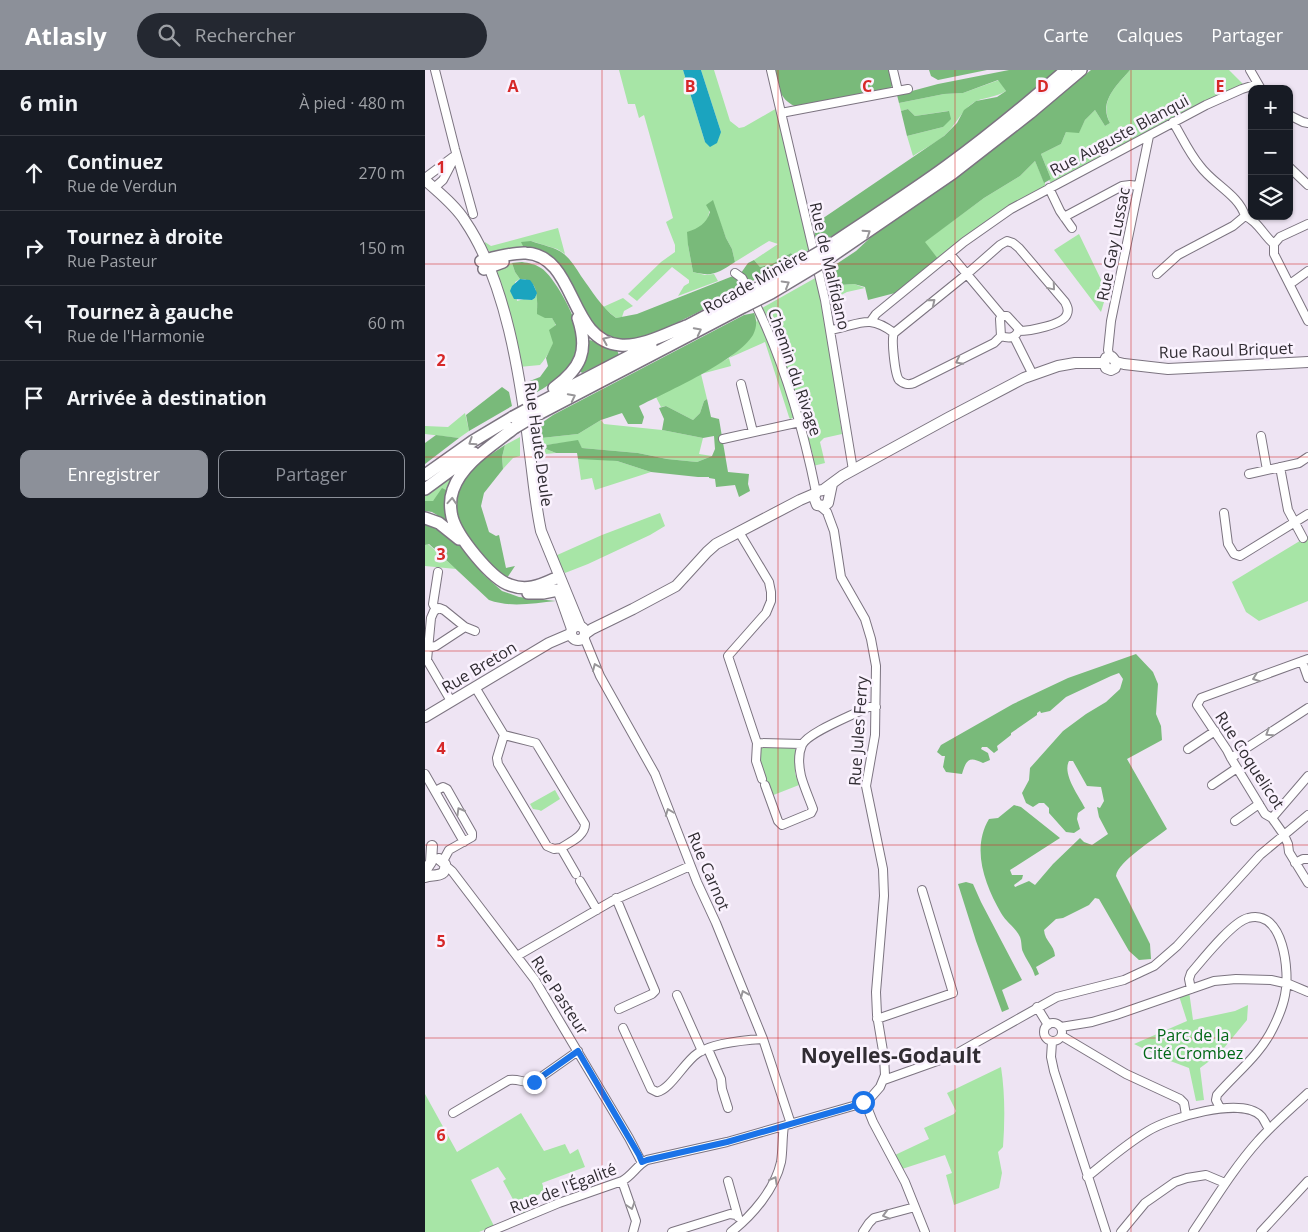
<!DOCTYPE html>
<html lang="fr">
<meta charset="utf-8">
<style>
body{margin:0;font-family:"Open Sans",sans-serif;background:#242831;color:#f1f3f6}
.controls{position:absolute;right:15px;top:15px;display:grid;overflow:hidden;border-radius:10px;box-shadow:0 1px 4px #0004}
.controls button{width:45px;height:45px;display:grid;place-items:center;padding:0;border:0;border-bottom:1px solid #363941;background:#171b24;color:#f1f3f6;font:25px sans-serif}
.stop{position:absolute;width:15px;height:15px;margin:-11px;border:4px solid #1a73e8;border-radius:50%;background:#fff}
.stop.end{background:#1a73e8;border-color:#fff;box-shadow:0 1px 5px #0008}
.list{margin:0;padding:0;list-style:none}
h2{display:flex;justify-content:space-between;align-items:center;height:65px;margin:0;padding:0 20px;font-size:21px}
h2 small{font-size:16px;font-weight:400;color:#9ea1a6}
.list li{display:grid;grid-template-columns:32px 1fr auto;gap:15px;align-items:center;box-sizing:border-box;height:75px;padding:0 20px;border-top:1px solid #363941}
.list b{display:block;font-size:19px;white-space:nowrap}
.list p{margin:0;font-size:16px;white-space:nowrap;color:#9ea1a6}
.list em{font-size:16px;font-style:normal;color:#9ea1a6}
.actions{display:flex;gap:10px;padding:15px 20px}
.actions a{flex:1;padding:11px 0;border:1px solid #8c9099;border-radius:10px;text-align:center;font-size:18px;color:#8c9099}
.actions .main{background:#8c9099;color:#fff}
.icon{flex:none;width:28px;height:28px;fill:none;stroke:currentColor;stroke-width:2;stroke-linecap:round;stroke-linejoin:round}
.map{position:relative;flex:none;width:883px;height:1162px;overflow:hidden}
header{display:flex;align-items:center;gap:30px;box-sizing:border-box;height:70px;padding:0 25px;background:#8c9099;color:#fff}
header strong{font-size:24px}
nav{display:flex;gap:28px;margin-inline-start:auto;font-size:18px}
.search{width:350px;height:45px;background:#242831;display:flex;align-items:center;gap:12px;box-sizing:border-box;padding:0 18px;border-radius:28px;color:#9ea1a6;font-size:19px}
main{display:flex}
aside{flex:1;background:#171b24}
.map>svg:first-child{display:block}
</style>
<header>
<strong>Atlasly</strong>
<div class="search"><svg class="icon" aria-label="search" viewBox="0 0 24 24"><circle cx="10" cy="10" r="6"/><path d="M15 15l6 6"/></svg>Rechercher</div>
<nav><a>Carte</a><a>Calques</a><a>Partager</a></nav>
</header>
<main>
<aside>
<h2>6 min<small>À pied · 480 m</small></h2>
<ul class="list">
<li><svg class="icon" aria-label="ahead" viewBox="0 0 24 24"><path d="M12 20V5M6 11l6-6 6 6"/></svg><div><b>Continuez</b><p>Rue de Verdun</p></div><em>270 m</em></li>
<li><svg class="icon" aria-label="right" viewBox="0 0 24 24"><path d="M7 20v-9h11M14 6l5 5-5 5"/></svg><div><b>Tournez à droite</b><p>Rue Pasteur</p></div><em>150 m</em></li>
<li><svg class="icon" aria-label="left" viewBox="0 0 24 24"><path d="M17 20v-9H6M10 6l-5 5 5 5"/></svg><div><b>Tournez à gauche</b><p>Rue de l'Harmonie</p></div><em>60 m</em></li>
<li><svg class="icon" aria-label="arrive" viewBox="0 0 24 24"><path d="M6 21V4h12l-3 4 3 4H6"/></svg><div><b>Arrivée à destination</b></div></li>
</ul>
<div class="actions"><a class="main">Enregistrer</a><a>Partager</a></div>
</aside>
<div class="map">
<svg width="883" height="1162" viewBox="0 0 883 1162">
<rect width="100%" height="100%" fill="#eee4f3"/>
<path fill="#a7e5a6" d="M194 0H258L280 72 296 62 276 0H289L305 51 314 58 319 57 352 38 384 180 370 188 366 183 347 194 335 197 329 190 353 174 344 171 310 192 307 179 301 168 287 131 282 151 273 159 263 175 268 202 280 205 289 204 293 211 253 226 259 216 264 213V210L247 197 212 231 203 224 236 192 250 182V175L241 152 248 148 219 45 214 48 210 34H203Z
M705 0H804L818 14 795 26 781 31 769 38 626 113 624 110 626 109 616 84 636 74 641 62H654L660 50 670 40 680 56 685 53C674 31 691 16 705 0Z
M574 10 581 21C570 28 557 27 548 33 536 41 531 55 520 65 511 73 498 79 488 86L482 66 518 57 523 41 490 46 483 39 476 41 474 33 519 24 538 23Z
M610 91 619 112H620V117L514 190 499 172 559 128 595 106Z
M133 158 140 184 132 179 106 171 100 180 67 184 60 177V172L66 176Z
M654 164 682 222 676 242 629 180Z
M87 193 90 202 95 209 90 212 92 231 99 229 107 230 110 228 112 223V238C117 241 123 244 126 247 139 259 124 285 115 295L94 297 71 202 80 195Z
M407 197 415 215 429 214 440 218 422 222 412 227 404 229 398 203Z
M392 207 397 231 417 364 399 368 395 372 400 393 388 396V385L376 345 337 238Z
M198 228 208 236 199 241 197 247 191 248 178 237Z
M333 241 370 345 368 346V348L365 349 364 347 340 272 304 288 306 296 276 304 282 329 279 331 275 343 268 350 241 336 236 337 231 327 304 288 323 271 332 250 329 243Z
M40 343 44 361 34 368 0 364V356L23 357Z
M176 350 179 354 237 360 278 368 274 384 287 386 272 392 242 389 213 383 157 378 153 371 121 375V379L131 383 109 385 107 369 153 364Z
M95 367V386L88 388 78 399 77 387 80 375Z
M169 388 192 391 226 402 170 420 167 408 156 410 153 389Z
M31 402 25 422 8 431H0V425Z
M235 443 240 456 225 465 163 494 140 503C137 497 133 492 130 486L177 465Z
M883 466V531L834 551 821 542 807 512Z
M3 474 31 499 0 496V475Z
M337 676 370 678 371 683 370 703 374 715 346 726 336 695 333 681Z
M130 720 135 729 116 741 114 740 108 739 105 734Z
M764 921 768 950 810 941 823 935 822 950 794 984 775 998 779 1030 771 1031 764 998 740 989 709 974 762 951 754 926Z
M576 997C580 1023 580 1050 578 1077L573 1082 577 1103 574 1118 529 1135 521 1105 527 1103 520 1085 477 1099 470 1085 504 1069 499 1058 529 1044 531 1041 522 1023Z
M0 1024 32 1082 96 1043 119 1081 140 1074 145 1084 153 1079 160 1097 117 1113 120 1122 98 1131 102 1143 96 1144 78 1111 81 1109 73 1097 46 1110 69 1156 54 1162H0Z"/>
<path fill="#79ba7a" d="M349 0H465L469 13 465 19 373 37C355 32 353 16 349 0Z
M504 0H562L513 10 506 6Z
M584 0H633C558 65 478 125 392 175L388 155 519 66 532 53 539 40 551 31 572 27 581 21 573 10 538 23 519 24 474 33 472 25 513 14Z
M666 0H705C692 15 673 32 685 53L680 56 670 40 660 50 654 63 641 62 636 74 616 84 626 109 619 113 610 91 595 106 559 128 500 172 514 190 470 223 443 230 440 217 429 214 415 215 407 197 431 181 446 167 546 97Z
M483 39 490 46 524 41 526 49 518 57 482 66 476 41Z
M288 130 301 168 307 179 310 192C293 203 288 207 268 202L263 175 262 162C274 158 281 154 285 142L281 135Z
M106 171C117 175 130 177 139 184 146 190 151 198 156 206 167 221 176 237 191 248L212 244 308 206H312L320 215 312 219 306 226 229 264 216 270 195 272 172 262 149 222 100 180 96 172Z
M366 183 370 188 322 214 316 203 323 193 329 190 335 197 347 194Z
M97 192C104 193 110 194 116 198 129 206 151 247 153 263 154 270 154 280 152 286 148 303 114 321 100 329L97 314 115 307 123 296 121 288 128 273 124 260 131 255 127 248H120L112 244C112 230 115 209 95 209L90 202 87 193Z
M329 243C332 250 332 257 328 265 313 290 242 322 214 336L219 347 217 354H203L197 343 176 350 153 364 107 369 105 361 128 345 319 245Z
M165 270 192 280 194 285 157 303 153 299 161 273Z
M77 317 84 322 87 336 44 361 41 345Z
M282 329 286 347 294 349 303 402 324 404 323 414 325 421 314 427 310 415 291 417 290 409 284 408V407H273L226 402 192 391 153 389 152 383H131L121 379V375L153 370 157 378 213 383 242 389 272 392 287 386 290 379 289 366 278 368 237 360 239 349 234 338 241 336 268 350 275 343 279 331Z
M11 365 34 368 0 394V373Z
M80 375 77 387 78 399 59 423 56 436 64 462 71 466 74 465 81 498 90 496 80 511 37 464 27 436 34 413 56 391Z
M17 418 25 422 29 457 13 450 12 445 7 442 0 441V431H8Z
M0 450 34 473 59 505 77 521 94 527 131 531C109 533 86 538 64 530L4 474 0 475Z
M711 584 728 602 733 614 731 644 736 656 737 670 702 689 742 759C730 769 693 791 691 806L725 874 726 889 714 890 704 881 674 829 670 828 664 835 638 848 631 849 619 860C620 872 629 874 630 886L611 897 614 904 610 906C607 896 602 891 598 882 596 878 597 872 595 867 591 858 581 852 576 843 560 815 546 779 564 749L573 748 589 735 596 737 635 768 585 800 587 805H598L597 809 589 815 590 817 604 811 610 815 628 794 655 768 659 772 667 775 683 764 674 747 672 737 675 738 679 731 676 717 662 716 648 691H644C637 704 654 726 660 738L653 743 652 749 655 759 649 763 641 762 624 743V738L619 733H614L608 737 601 733 597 723 604 710 605 698 638 661 661 644 681 632 695 619 698 609 694 603 686 606 641 627 625 641 616 643 615 641 612 643V645L586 663V665L572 676 573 680 569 683 562 677H557L556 679 563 683 565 690 558 693C543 685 541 691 537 704L521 702 518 697 520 686H517L512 682 516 675 588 634 643 608Z
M541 812 548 814 556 832 597 910 577 920 584 939 577 942 551 871 533 814Z"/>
<path fill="#1ba4bf" d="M258 0H276L296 62 292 73 285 77 280 72Z
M95 209 105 210 108 214 112 223 110 228 107 230 89 229 85 221 87 216Z"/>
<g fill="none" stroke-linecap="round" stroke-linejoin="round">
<g stroke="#7c7480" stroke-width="10">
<path id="minor" d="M10 0 30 79 48 144
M346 0 400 230 428 400
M468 0 473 21
M825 0 836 19
M356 43 483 19
M864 45 878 52 883 53
M748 52C757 67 764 83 775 96 788 114 814 125 820 146 833 151 838 165 849 174V184L883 251
M864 97 883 115
M0 108 28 87
M9 118 18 110 31 85
M624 118 635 141 647 158
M639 147 697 116 705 115 713 116
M849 174 855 167 883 154
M525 184 577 246
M310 203 317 208C354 274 376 348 391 422
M732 204 753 185 808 156 820 146
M865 214 883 201
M577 246H582L594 259C591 268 585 269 576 266L575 249Z
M446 251 451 244 539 172 586 139 781 35 817 19 833 14
M406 260C434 255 443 243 469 263
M576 266 569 273 489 313C484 315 478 314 474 310 470 305 466 269 469 263L542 204 575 175 582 171 588 173 594 178 640 232C642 236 644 239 642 244 639 255 604 261 593 261
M589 267 608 305
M685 287 683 280 686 251 724 66
M316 314 328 362
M836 366 842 400
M298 369 375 352
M855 397 863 440 878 468
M824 404 874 393 883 387
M395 436 402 442 409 461 416 507 440 549 446 569 451 596 450 665 441 716 458 799 459 826 451 922 452 945 459 987 460 1005 455 1017 441 1033
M799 443 803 474 809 484 815 486 883 444
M314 462 344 512 346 522V531L341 543 303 586 332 673 331 691 337 709
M11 540 8 534 13 502
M159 567 175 606 230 704 272 812 291 853 338 969 366 1054
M3 578 11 576 40 557
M883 589 776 628 772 635 802 680 806 688 840 744 847 748 859 765 863 774 864 782 883 813
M877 591 883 608
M50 617 79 665 72 688 73 694 122 776 129 779 136 778 151 804
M26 631 2 590 6 548 9 541 14 538 19 540 40 557 50 561
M79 665 111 673 160 754C160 766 145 772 136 778
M332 673 377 674
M763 679 790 661
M806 688 883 638
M0 704 39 772
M340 715 353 751 357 755 386 743 388 739C384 728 379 717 376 706 374 697 373 684 377 675 383 662 429 645 443 637H451
M787 715 812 698
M10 721 18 717 22 719 47 763V767L24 780 18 791
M847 748 883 706
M810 751 834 734
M870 793 878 789H883
M21 796 27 801 110 910 204 1068 217 1093
M155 811 172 840
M191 828 230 921 227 924 194 939
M92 886 187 831 265 796
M766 919 764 909 766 903C778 889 807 852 823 848 859 838 865 903 860 925 858 936 853 948 848 958 835 985 811 1003 792 1025L791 1030 795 1038
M252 925 277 981
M612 937 623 955
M452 949 528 923 497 820
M619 962a9 9 0 1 1 18 0a9 9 0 1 1-18 0Z
M636 957 667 952 691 945 789 911 811 909 846 910 864 914 883 922
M198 958 226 1019 232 1022C246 1019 259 992 273 983 288 973 321 970 338 969
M637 966 701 1004 755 1029 759 1033 761 1045
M627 972 626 987 629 1001 681 1162
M283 979 296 1009 297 1019 303 1038
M459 1010 529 985 632 927 699 910 729 896 752 876 835 785 883 745
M442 1037 448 1052 480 1112 500 1162
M28 1043 84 1010C93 1008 100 1014 109 1012L153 981
M662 1107C682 1091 701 1074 723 1061 744 1048 816 1026 836 1046 839 1049 841 1055 844 1059
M197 1111 211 1151 208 1162
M303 1111 313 1147
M64 1162 134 1133 197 1111C207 1106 212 1095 222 1090L302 1072 435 1034
M247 1162 305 1144 311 1145
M306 1162C327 1146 350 1119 356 1092 358 1080 357 1068 359 1056
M438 1162 444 1153 449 1148 490 1137
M696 1162 720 1133 750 1112 762 1108 781 1105 800 1113
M768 1162C789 1131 808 1099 833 1071 848 1054 866 1039 883 1023
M836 1162 883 1111"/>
</g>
<g stroke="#7c7480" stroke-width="12">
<path id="major" d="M0 110C14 123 30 135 40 151 81 211 95 306 104 377 108 405 110 433 116 461L155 556
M679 293 681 288 687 287 691 292 699 294 743 299 883 292
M679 293 681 298 686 300 690 298 691 292
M407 414 403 433 399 436 392 435 389 427 392 421 398 420 417 406 523 348 599 308 633 296 650 293H679
M135 525 147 559
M146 563a7 7 0 1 1 14 0a7 7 0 1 1-14 0Z
M160 564 167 559 208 539 251 516 282 482 291 474 375 430 389 424
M0 647 124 573 145 564
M0 801 6 792 7 776
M0 807C9 804 22 808 20 794L14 789"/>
</g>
<g stroke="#7c7480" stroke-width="14">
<path id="highway" d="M398 180C439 152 481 126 522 96 563 66 603 33 641 0
M401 190 528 103 605 43 656 0
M56 191C68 188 89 182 101 183 152 186 143 271 195 275 217 277 241 264 261 256
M59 199 78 192
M256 259 319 226
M129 318C156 298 164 281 153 248
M101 340 226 275
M104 349 320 236
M89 358C68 375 37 393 28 420 25 428 25 438 27 447 32 466 66 509 85 515 101 521 114 516 129 509
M0 405 48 371 88 347
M0 419 49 383
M0 448 14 453 34 469
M103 523H118L133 520"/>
</g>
<use href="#minor" stroke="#fff" stroke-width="8"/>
<use href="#major" stroke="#fff" stroke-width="10"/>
<use href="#highway" stroke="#fff" stroke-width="11"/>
<g stroke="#7c7480" stroke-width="14" stroke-linecap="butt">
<path id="highway-bridge" d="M319 226 398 180
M320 236 346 223 401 190
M88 347 101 340
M89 358 104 349"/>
</g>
<use href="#highway-bridge" stroke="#fff" stroke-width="11"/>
</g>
<defs><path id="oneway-chevron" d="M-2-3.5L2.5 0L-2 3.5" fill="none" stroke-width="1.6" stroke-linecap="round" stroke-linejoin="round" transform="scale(1.25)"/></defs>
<g stroke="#989699">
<use href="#oneway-chevron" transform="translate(442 163) rotate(-33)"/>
<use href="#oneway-chevron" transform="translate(361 214) rotate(-30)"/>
<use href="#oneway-chevron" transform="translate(627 217) rotate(50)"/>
<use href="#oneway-chevron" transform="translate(507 232) rotate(-39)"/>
<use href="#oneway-chevron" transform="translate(273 261) rotate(-27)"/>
<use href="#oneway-chevron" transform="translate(181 270) rotate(-157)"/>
<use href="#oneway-chevron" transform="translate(534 291) rotate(153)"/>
<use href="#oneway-chevron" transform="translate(147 327) rotate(-27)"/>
<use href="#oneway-chevron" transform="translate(47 372) rotate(147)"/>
<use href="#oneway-chevron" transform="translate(27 431) rotate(-86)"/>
<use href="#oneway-chevron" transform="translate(171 597) rotate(-113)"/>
<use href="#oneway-chevron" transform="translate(831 608) rotate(160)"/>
<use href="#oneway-chevron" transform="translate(844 663) rotate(147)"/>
<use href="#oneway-chevron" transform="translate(35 741) rotate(-120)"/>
<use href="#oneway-chevron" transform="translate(244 742) rotate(-111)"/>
<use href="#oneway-chevron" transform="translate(319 924) rotate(-113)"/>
<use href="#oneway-chevron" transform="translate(349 1110) rotate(-61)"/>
<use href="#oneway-chevron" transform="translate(206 1136) rotate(72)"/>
<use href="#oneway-chevron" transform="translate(461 1145) rotate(165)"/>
</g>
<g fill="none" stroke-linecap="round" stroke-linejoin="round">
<path stroke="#1a73e8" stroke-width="6" d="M109 1012 153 981 214 1085 217 1092 222 1090 302 1072 425 1037 438 1032"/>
</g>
<path fill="none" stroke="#d62828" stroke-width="1" stroke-opacity="0.55" d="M177 0V1162M353 0V1162M530 0V1162M706 0V1162M0 194H883M0 387H883M0 581H883M0 775H883M0 968H883"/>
<g text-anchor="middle" stroke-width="5" stroke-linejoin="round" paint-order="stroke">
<g font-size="16" fill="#312d33" stroke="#faf2fe">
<text transform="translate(694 65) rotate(-28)" y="6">Rue Auguste Blanqui</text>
<text transform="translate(688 174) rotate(-79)" y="6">Rue Gay Lussac</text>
<text transform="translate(405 196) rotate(77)" y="6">Rue de Malfidano</text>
<text transform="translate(330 211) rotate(-29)" y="6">Rocade Minière</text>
<text transform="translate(801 280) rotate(-2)" y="6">Rue Raoul Briquet</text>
<text transform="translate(370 302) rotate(71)" y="6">Chemin du Rivage</text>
<text transform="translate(114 374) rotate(82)" y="6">Rue Haute Deule</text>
<text transform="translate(54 597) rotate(-31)" y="6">Rue Breton</text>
<text transform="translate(433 661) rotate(-86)" y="6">Rue Jules Ferry</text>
<text transform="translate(825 690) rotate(57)" y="6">Rue Coquelicot</text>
<text transform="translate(284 801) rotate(67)" y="6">Rue Carnot</text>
<text transform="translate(135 925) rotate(57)" y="6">Rue Pasteur</text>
<text transform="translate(138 1118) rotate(-21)" y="6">Rue de l'Égalité</text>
</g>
<g font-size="16" fill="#026816" stroke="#faf2fe">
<text x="768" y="971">Parc de la<tspan x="768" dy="18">Cité Crombez</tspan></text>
</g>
<g font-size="21" font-weight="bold" fill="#312d33" stroke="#faf2fe">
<text x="466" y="993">Noyelles-Godault</text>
</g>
</g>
<g font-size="16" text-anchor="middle" font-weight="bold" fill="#d62828" stroke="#faf2fe" stroke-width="5" stroke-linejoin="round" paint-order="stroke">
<text x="88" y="22">A</text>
<text x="265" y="22">B</text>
<text x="442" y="22">C</text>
<text x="618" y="22">D</text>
<text x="795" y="22">E</text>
<text x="16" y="103">1</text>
<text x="16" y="296">2</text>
<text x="16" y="490">3</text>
<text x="16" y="684">4</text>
<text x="16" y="877">5</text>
<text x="16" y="1071">6</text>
</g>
</svg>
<div class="controls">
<button>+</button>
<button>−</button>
<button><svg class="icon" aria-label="layers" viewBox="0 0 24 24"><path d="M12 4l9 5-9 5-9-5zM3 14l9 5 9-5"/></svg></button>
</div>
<div class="stop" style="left:438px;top:1032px"></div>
<div class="stop end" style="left:109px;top:1012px"></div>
</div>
</main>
